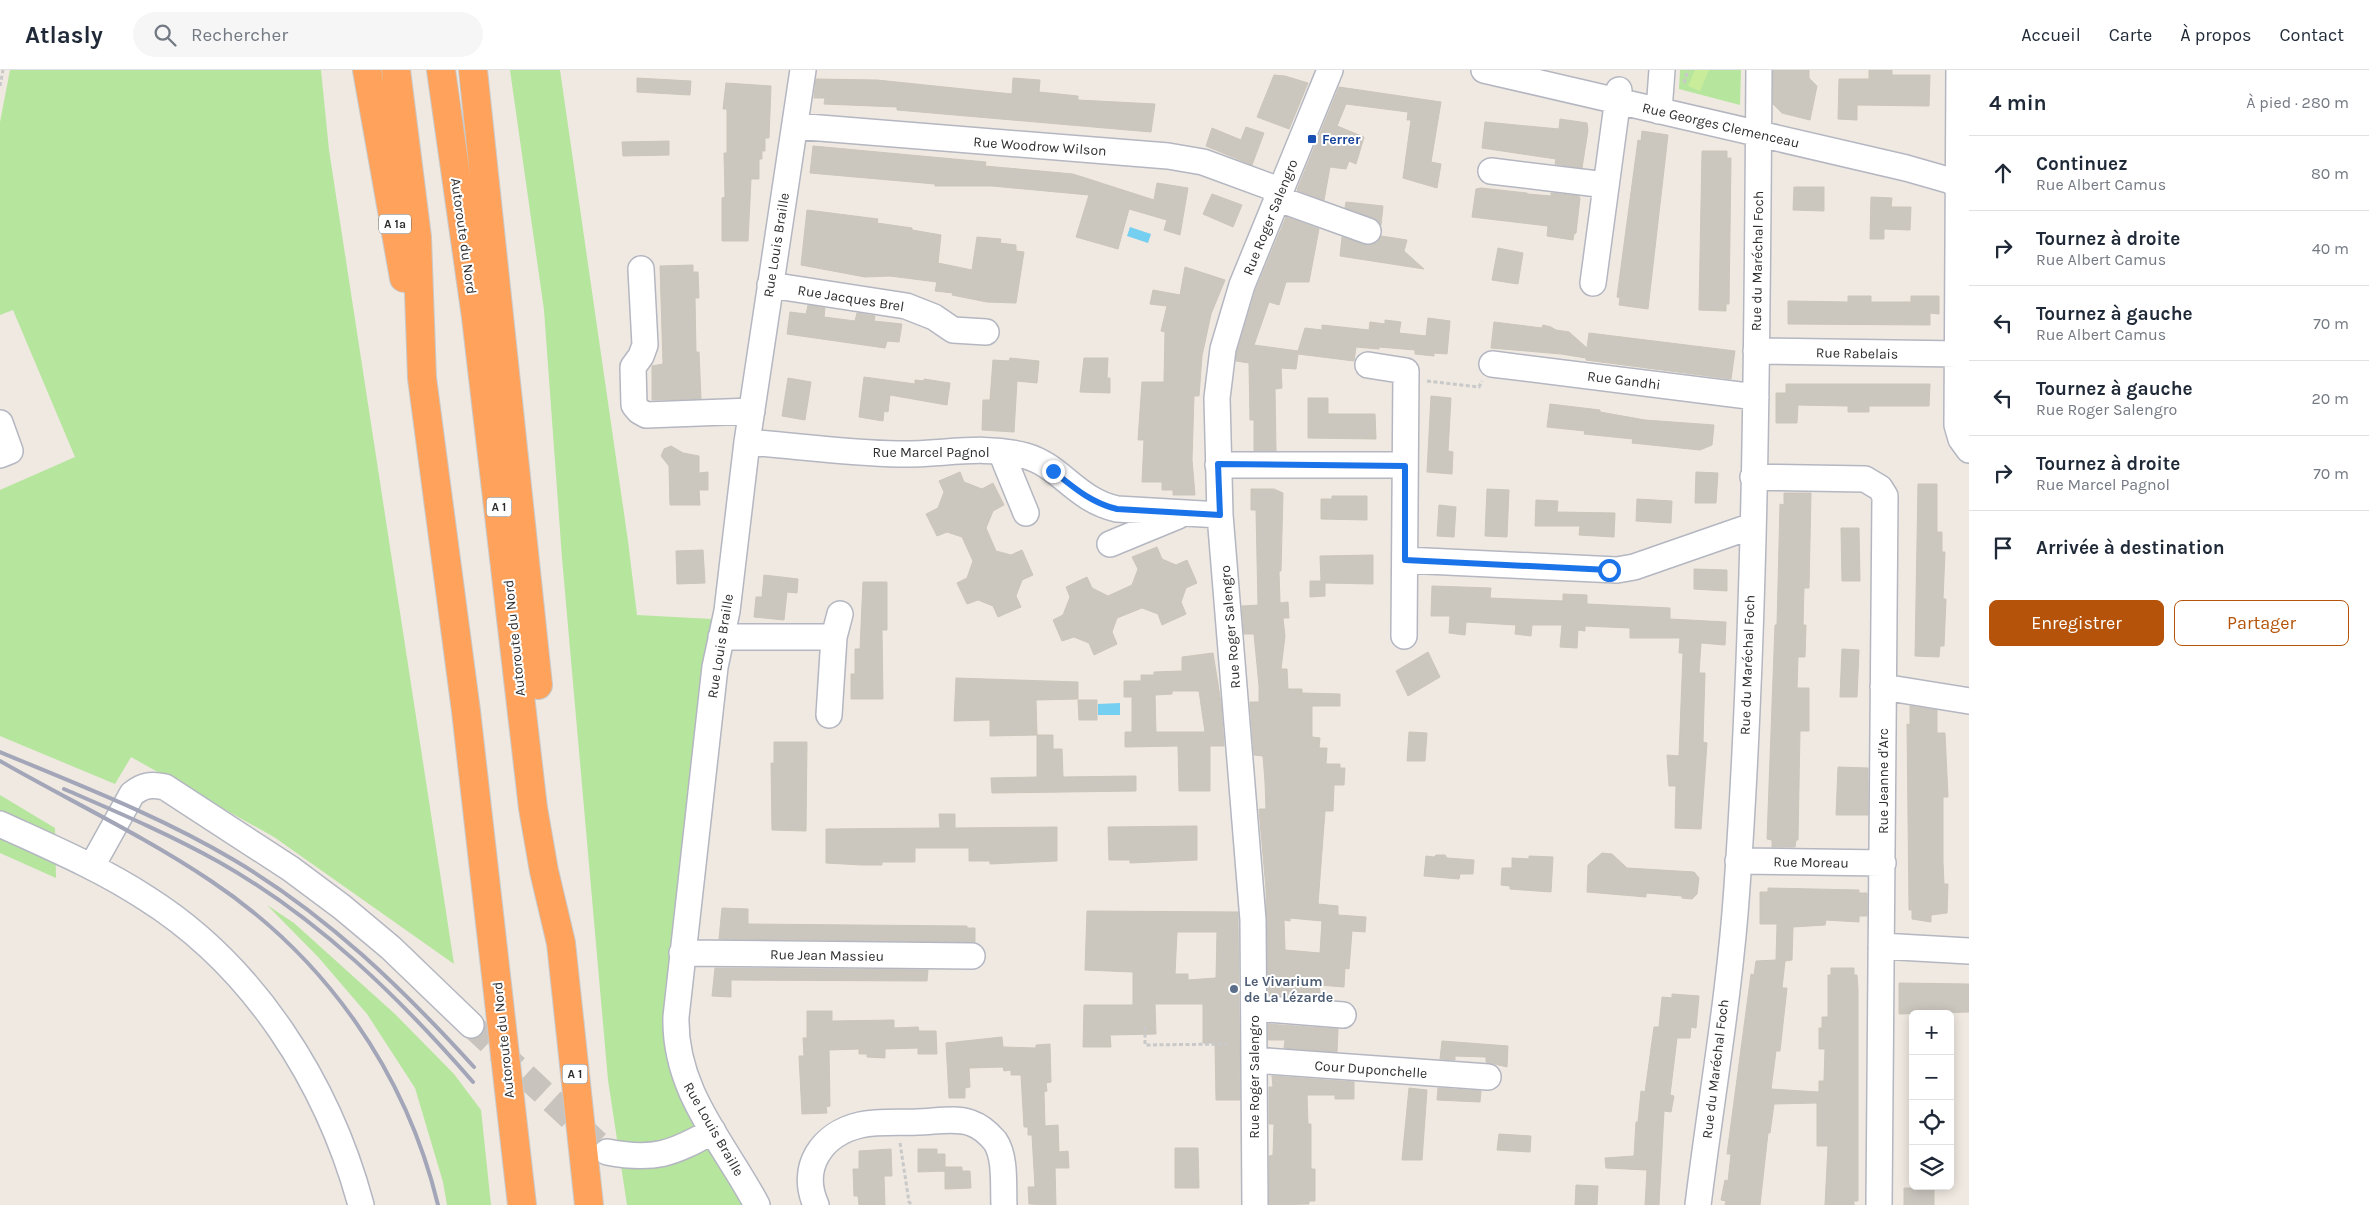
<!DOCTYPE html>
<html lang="fr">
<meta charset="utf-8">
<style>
body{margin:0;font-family:Karla,sans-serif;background:#f6f6f7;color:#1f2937}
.controls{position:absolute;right:15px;bottom:15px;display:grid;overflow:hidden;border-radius:8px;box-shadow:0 2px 12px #0003}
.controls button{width:45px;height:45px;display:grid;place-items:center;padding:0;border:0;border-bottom:1px solid #e0e1e3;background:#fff;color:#1f2937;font:25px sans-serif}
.stop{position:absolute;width:15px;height:15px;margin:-11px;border:4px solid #1a73e8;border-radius:50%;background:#fff}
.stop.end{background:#1a73e8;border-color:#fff;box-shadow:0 1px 5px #0008}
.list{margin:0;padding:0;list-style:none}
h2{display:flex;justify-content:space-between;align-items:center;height:65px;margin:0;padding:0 20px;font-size:21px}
h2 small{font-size:16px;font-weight:400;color:#747a83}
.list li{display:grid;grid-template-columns:32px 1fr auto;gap:15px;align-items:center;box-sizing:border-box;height:75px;padding:0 20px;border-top:1px solid #e0e1e3}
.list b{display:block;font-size:19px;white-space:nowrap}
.list p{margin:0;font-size:16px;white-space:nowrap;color:#747a83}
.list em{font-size:16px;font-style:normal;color:#747a83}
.actions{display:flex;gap:10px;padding:15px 20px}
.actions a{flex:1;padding:11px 0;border:1px solid #b45309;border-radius:8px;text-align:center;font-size:18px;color:#b45309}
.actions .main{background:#b45309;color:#fff}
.icon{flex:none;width:28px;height:28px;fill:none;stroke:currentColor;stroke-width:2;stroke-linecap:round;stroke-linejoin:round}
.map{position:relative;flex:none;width:1969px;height:1135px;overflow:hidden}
header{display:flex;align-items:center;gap:30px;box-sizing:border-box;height:70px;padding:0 25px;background:#fff;border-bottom:1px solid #e0e1e3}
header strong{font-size:24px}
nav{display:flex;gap:28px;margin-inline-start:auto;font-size:18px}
.search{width:350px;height:45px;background:#f6f6f7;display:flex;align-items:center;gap:12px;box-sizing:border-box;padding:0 18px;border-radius:28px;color:#747a83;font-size:19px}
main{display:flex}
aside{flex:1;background:#fff}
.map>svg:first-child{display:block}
</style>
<header>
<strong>Atlasly</strong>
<div class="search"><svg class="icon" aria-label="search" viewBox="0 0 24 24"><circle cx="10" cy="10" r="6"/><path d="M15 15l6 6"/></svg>Rechercher</div>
<nav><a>Accueil</a><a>Carte</a><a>À propos</a><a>Contact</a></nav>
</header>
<main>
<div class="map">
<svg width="1969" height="1135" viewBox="0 0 1969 1135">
<rect width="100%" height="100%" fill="#efe9e1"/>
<path fill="#b6e59e" d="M10 0H321L329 80 454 894 274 767 131 687 115 714 0 666V420L75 387 13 240 0 245V52Z
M510 0H560L628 471 637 545 712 549 664 968 675 1011 695 1057 742 1135H627L608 1010 562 488 544 240Z
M1680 0H1741L1740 35 1679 19Z
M0 725 55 758 56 808 0 783Z
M267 835 294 853 395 944 454 1004 481 1040 491 1135H447L443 1112 415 1018 367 944 319 888Z"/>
<path fill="#c9ec9a" d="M1695 0H1709L1700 21 1688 16Z"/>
<path fill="#75cff0" d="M1130 157 1151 164 1148 173 1127 166Z
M1120 633V645H1098V634Z"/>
<path fill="#cbc7bf" stroke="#cbc5ba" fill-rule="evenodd" d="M1773 0H1809V8L1817 16 1810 50 1782 43 1773 34Z
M1869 0H1892V5H1930L1929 36 1857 35V50L1838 49 1839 9H1869Z
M1274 5 1285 6 1308 13 1289 59 1257 47Z
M637 8 691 11 690 25 637 22Z
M1013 8 1040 10 1039 22 1078 26V30L1155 34 1151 62 897 40V37L824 34 825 28H814L816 9 877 10 1012 24Z
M726 13 771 16 769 68H765V81H762V89H759V109H751L748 171H722V128L725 127 724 83H727V39H723Z
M1339 17 1441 32 1431 92 1441 94 1437 118 1403 108 1411 50H1407L1408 42 1346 34 1337 56 1364 67 1356 94 1349 91 1346 99 1330 97 1324 130 1297 120Z
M1560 49 1587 53 1588 60 1582 98 1555 94 1556 89 1482 78 1485 52 1559 59Z
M1246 57 1264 63 1252 95 1206 76 1212 58 1241 70Z
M1642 61 1668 65 1648 239 1619 235 1620 228 1617 227 1638 70 1641 71Z
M669 71V85L623 86 622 72Z
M813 76 986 92 985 96 1073 104 1154 130 1157 113 1188 118 1180 165 1164 160 1167 150 1129 139 1118 179 1076 167 1089 125 992 116H935V114L810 103Z
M1702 81H1727V88H1731L1729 234H1726V241L1699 240Z
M1794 117H1824V141L1793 140Z
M1481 118 1527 123 1528 124 1551 126V123L1579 126 1580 128 1576 163 1574 164 1573 170 1547 166 1548 156 1472 147 1476 119Z
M1212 124 1242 135 1233 157 1203 144Z
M1871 127 1892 128 1891 137H1911L1910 160 1884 159V169H1870Z
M1346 132 1383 136 1381 155 1373 148 1345 138Z
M807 140 878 149 877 153 912 158V160L941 165 938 193 972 200 977 167 1001 169 1000 173 1016 175V181L1024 182 1016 233 987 232 952 225 953 223 935 221 937 212 890 206 865 207 801 195Z
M1286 147 1319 159 1309 212H1286L1279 235 1269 232 1254 275 1298 281 1305 258 1322 260V255L1369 260 1370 252 1385 254V250L1401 252 1399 263 1426 266 1428 248 1450 251 1447 284 1434 283V286L1415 284V280L1379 277V279L1356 277 1354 291 1298 284 1296 299 1281 298 1282 318 1275 319 1276 381H1254V350H1250L1249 293 1236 291 1237 282 1256 219Z
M1381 166 1407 170 1404 181 1424 199 1340 186 1342 167 1370 175 1377 172Z
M1498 178 1523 183 1518 214 1492 210Z
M693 195V202H698L699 228H695L696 282H699L701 329 652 330V296L663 294 660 196Z
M1185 197 1225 210 1211 244 1202 286 1199 326H1194L1192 390 1195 425H1173V420H1162V412H1142L1144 370H1138L1142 312H1164L1165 262 1161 261 1167 236 1150 234 1153 220 1180 225Z
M1848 226H1871V232H1911V226H1939V244L1930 243V255L1788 254V231L1848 232Z
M808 235 825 238 824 247 855 251 857 243 875 246 874 251 902 254 899 272 887 271 885 278 787 264 790 242 806 244Z
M1494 252 1542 258 1543 255 1551 257 1556 260 1569 262 1587 278 1589 263 1735 281 1731 309 1586 290V288L1561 284 1491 278Z
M1010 288 1039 291 1037 313 1017 311 1014 362 982 360 983 330H990L993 290 1009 291Z
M1084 288H1108L1107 308H1110V323L1080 322Z
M864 307 915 314V310L924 311V309L950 313 947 335 890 325 888 342 884 341 883 351 859 347Z
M788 308 811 312 805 350 782 346Z
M1786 314H1930L1929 336H1869V342H1848V336L1798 335 1797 353H1776V323H1786Z
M1431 326 1451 328 1448 381 1453 382 1452 404 1427 402Z
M1308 328H1328V344H1375L1376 369 1308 368Z
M1550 334 1600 340V342L1645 350 1714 355 1712 375 1700 380 1632 373 1633 369 1584 364 1585 361 1547 357Z
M671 376 683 383 699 386V403L708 402V420H699L700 435H670L669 396 661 386 664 379Z
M960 402 964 412 982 419 993 413 1004 435 993 441 986 458 996 481 1011 485 1022 480 1033 505 1022 510 1016 526 1021 537 998 547 993 536 978 530 967 534 957 513 967 508 973 491 962 467 947 462 937 466 926 444 938 438 944 422 939 411Z
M1696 402 1718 403 1716 433H1695Z
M1918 414H1937V462H1942V482H1945L1943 529H1946L1944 576H1940L1939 587 1915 586Z
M1251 419H1274L1283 423 1281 501H1279L1280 533 1288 532 1289 548H1283L1285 566 1281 599H1287L1288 619H1302V623L1340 624V636H1312V667L1320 668 1319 678H1327L1326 694H1340V698H1345L1344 715H1334L1333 741H1325L1318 834 1338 836V845L1366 847 1365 862 1352 861 1349 899 1345 898 1344 917 1319 915 1321 929 1268 925 1266 819 1259 739H1266L1265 712 1263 686 1254 685 1250 632H1259V616L1254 564H1244L1242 536 1258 535 1256 440H1251ZM1290 848 1322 851 1320 883 1285 880 1284 850 1290 851Z
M1487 419 1509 420 1507 467 1485 466Z
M1784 423H1811L1809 518H1804L1803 555H1806L1805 587H1798L1797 618H1809V661H1800L1798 770H1796L1795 777H1772V770L1767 769 1775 555H1777L1780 434 1784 435Z
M1332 426H1367V450L1321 449V429H1332Z
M1637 429 1672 431 1671 453 1636 451Z
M1536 430 1558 431 1557 442 1615 443 1614 467 1579 465 1580 456H1535Z
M1439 435 1456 437 1454 467 1437 466Z
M1841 458H1859L1860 511H1842Z
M1157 477 1162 489 1176 495 1187 490 1197 513 1186 518 1181 532 1186 544 1162 555 1158 544 1142 538 1117 548 1112 562 1117 574 1094 585 1089 573 1074 567 1062 571 1053 550 1063 545 1070 527 1066 517 1087 507 1092 518 1108 526 1132 515 1138 499 1132 487Z
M703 480 705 513 677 514 676 481Z
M1373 485V514L1325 513V526L1310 527V511H1321L1320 486Z
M1694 499 1727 500V521L1694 519Z
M764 505 798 509 797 523 787 522 784 550 754 547 756 527H762Z
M863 512H887V560H882L883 629H851V604H855V579H860Z
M1432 516 1491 518 1490 528 1563 531V524L1587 525V534L1670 538V549L1726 552 1725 575 1701 573 1699 603H1705L1703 672 1707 673 1701 759 1675 758 1676 716H1669L1667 685 1679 686 1683 583H1679L1680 568H1630V558L1585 556V561L1578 560 1577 578 1560 577 1562 555H1532L1531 566 1515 564 1516 555 1466 552 1465 565 1449 563 1450 546H1431Z
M1842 579 1859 580 1857 627H1840Z
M1428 582 1440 607 1408 626 1396 601Z
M1213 583 1221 633 1224 676H1210V721H1179L1178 676 1125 677V662H1132V627H1124V611H1141V605H1154V602L1182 601V587ZM1172 621H1199L1205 662H1156L1155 625 1172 624Z
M956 608 1078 612V629L1036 630 1037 665 990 666V650L954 651Z
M1078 630H1097V650H1079Z
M1910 636 1937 640V663H1945L1948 727H1943V792L1944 814H1948L1947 843 1931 845V852L1912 849V840H1909L1907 654 1910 655Z
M1409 662 1427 663 1425 691H1407Z
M1037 665H1053V679H1062L1063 707 1136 706V721L992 723 991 708 1037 707Z
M774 672H807L806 761 772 760 771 693H774Z
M1838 697 1868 698V745H1836Z
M939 744H955V758L1057 757V791L990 794V791H969V778H915V792H882V795H862L826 793V759L940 758Z
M1197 756V790L1130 793V790H1109L1108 757Z
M1602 783 1612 784 1627 798 1694 802 1699 808 1697 824 1692 829 1682 828V826L1646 823V827L1587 822 1588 795Z
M1436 785H1445L1447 788 1474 790 1473 804H1460L1459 809 1424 806 1426 786 1434 787Z
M1529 786 1553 787 1551 822 1510 819V816L1501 815 1502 798H1512V788L1529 789Z
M1768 818 1859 820V823H1867V846H1859V852L1826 850 1825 855 1793 857 1792 890 1785 891 1782 918H1787L1780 981H1776L1771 1019 1819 1022V1011H1824L1825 979H1819V958H1822V947H1828V905H1831V898H1854V905H1857L1858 919V1131H1854V1135H1825L1828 1076H1817V1033L1774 1034 1770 1063H1768L1760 1135H1725L1726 1131 1721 1130 1725 1110 1728 1111 1731 1084H1727L1751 904 1754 905 1756 891 1776 890 1777 854H1760V822H1768Z
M722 838 748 839V854L967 856V858H975V872L719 869Z
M1087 841 1238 842 1240 1030H1216L1215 973H1203V934H1155L1156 964 1110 965 1111 977H1083L1084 935H1133V902L1085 900ZM1177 862H1217L1216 908 1188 910V904H1175Z
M715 898 928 900 927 911 731 910V927L712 926Z
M1899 913 1969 914V942L1899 944Z
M1672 924 1699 926 1696 958 1691 957 1690 968H1677L1670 1025 1674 1026 1671 1042 1664 1041 1659 1135H1645L1647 1100 1606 1098 1605 1088 1634 1086 1636 1052H1638L1641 1021 1645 1022 1654 957H1659L1662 927 1672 928Z
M807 941H832V951L894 950V958L918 957 919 961H936L937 984H918V978L885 979V988L867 987V984H859V979L829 980 830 1036 826 1037 827 1043 802 1044 799 986H804L803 968H807Z
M1268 954 1338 959 1337 982 1284 978 1285 970H1268Z
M1002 967 1003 977 1036 978V975L1050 974 1051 1012 1046 1013 1047 1021 1044 1022 1045 1056 1058 1055 1059 1082 1068 1081 1069 1098H1055L1056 1135 1029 1134 1028 1117H1035L1032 1065H1028V1057H1024L1021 1005H1011V1000L1004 1001 1003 997 969 998 970 1017 965 1018V1028H949L946 973Z
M1442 971 1508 976 1507 997 1486 992V987L1455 986V990L1440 989Z
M1272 1006 1354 1012V1029H1335V1025H1307L1308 1054H1311V1099H1315V1131H1309V1134L1269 1135V1086L1273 1085 1274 1054H1269V1017H1273Z
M1409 1018 1427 1020 1422 1090H1402Z
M1438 1018 1481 1021 1480 1032 1437 1030Z
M1499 1064 1531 1066 1530 1082 1497 1080Z
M1175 1078H1198L1199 1118H1175Z
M891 1079 892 1106H884L885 1135H859L858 1126H854L853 1099H859V1081Z
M918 1079H937V1084H945V1101L918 1102Z
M945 1097H962V1101H970L971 1118 945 1119Z
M1576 1115 1598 1116 1597 1135H1575Z
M1904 1118 1934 1119V1135H1904Z"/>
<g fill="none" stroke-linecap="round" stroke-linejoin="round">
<path stroke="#c8c4bd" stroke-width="25" stroke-dasharray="25 12" stroke-linecap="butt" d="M471 955 607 1082"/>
<g stroke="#b4b7c1" stroke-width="28">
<path id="minor" d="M1484 0 1906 98 1948 110 1969 121
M1959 0 1957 355 1961 369 1969 380
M1659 41 1662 0
M795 56 1168 86 1203 92 1279 120
M1491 101 1606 115
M1276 128 1368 161
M641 199 645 275 641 286 633 297 634 335 639 341 646 345 752 341
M1593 213 1619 20
M770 215 906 236 934 247 953 260 986 262
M1756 281 1959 284
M1492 294 1756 327
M1368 295 1406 301 1404 566
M0 353 10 381 0 385
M747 372C797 376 848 383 898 384 943 385 981 374 1026 386 1061 396 1076 430 1117 439L1220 445
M1001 382 1026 443
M1218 395H1405
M1753 407 1865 409 1880 418 1885 426 1879 1135
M1110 474 1178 446
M1405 490 1617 500 1634 497 1752 456
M721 567H834
M1883 617 1969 631
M829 645 834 567 840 544
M0 754C50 777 100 798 146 828 254 896 328 1013 361 1135
M1738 791 1883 793
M92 796 132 724C143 715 151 714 165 717L291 799 342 837 391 878 471 955
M1881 876 1969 881
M682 883 972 886
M1254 938 1343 945
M1254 990 1488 1007
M607 1082C654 1091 672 1084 713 1061
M757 1135C724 1073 674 1021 676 947L715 597 727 541 747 372 803 0
M816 1135C799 1097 822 1064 860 1055 878 1051 899 1053 917 1052 934 1052 955 1047 971 1053 980 1056 989 1064 995 1071 1006 1087 1003 1116 1004 1135
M1255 1135 1253 850 1220 445 1217 328 1223 279 1242 215 1330 0
M1698 1135C1711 1029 1730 923 1737 817 1756 546 1757 272 1759 0"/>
</g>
<g stroke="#c9c9c9" stroke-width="30">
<path id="highway" d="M367 0 404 208
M396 0 417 167 422 308 466 641 522 1135
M441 0 476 247 533 738 544 801 561 873 589 1135
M473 0 538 615"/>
</g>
<path stroke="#c9c9c9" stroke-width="3" stroke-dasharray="4 2.5" stroke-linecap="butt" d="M1684 13 1688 0
M0 16 3 0
M1427 311 1479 317 1482 311
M1145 957V975L1227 974
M900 1073 909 1132 912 1135"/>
<use href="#minor" stroke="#fff" stroke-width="25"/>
<use href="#highway" stroke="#ffa35c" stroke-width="28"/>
<path stroke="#a3a6b8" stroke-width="4" d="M0 682C79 715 160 746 234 790 327 845 402 918 474 997
M0 691C70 731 144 766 211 811 325 887 406 1002 438 1135
M64 719C117 742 169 764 219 792 318 848 399 927 473 1012"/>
</g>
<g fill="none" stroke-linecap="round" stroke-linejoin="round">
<path stroke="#1a73e8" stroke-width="6" d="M1053 401C1073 417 1091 433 1117 439L1220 445 1218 394 1405 396V490L1609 500"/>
</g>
<rect fill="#1a4fb4" stroke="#fff" stroke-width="2" x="1307" y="64" width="10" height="10" rx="2.5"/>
<circle fill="#5c6f8a" stroke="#fff" stroke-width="2" cx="1234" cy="919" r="5"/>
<g text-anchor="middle" stroke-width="4" stroke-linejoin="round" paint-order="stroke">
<g fill="#fff" stroke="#6d6d6d" stroke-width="1">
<rect x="379" y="144.5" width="32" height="19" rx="4"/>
<rect x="486.5" y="427.5" width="25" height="19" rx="4"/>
<rect x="562.5" y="994.5" width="25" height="19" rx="4"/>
</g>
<g font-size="12" font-weight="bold" fill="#2e2e2e">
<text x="395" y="158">A 1a</text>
<text x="499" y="441">A 1</text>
<text x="575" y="1008">A 1</text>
</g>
<g font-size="14" fill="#2e2e2e" stroke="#fff">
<text transform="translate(1721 55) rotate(13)" y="5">Rue Georges Clemenceau</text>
<text transform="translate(1040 76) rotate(4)" y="5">Rue Woodrow Wilson</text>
<text transform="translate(1270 147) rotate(-68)" y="5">Rue Roger Salengro</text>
<text transform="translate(464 166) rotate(82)" y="5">Autoroute du Nord</text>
<text transform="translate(776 175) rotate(-81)" y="5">Rue Louis Braille</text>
<text transform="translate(1757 191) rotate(-89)" y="5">Rue du Maréchal Foch</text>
<text transform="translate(851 228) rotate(9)" y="5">Rue Jacques Brel</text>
<text transform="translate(1857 283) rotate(1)" y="5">Rue Rabelais</text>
<text transform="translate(1624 310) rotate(7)" y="5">Rue Gandhi</text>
<text x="931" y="387">Rue Marcel Pagnol</text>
<text transform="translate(1230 557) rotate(-95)" y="5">Rue Roger Salengro</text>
<text transform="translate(514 568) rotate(-96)" y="5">Autoroute du Nord</text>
<text transform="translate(720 576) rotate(-81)" y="5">Rue Louis Braille</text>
<text transform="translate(1747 595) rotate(-88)" y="5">Rue du Maréchal Foch</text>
<text transform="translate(1883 711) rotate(-90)" y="5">Rue Jeanne d'Arc</text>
<text transform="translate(1811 792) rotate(1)" y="5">Rue Moreau</text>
<text transform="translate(827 885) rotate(1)" y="5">Rue Jean Massieu</text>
<text transform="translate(503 970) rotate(-96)" y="5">Autoroute du Nord</text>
<text transform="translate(1371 999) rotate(4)" y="5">Cour Duponchelle</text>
<text transform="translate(1715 999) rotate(-83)" y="5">Rue du Maréchal Foch</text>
<text transform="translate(1254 1007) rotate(-90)" y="5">Rue Roger Salengro</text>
<text transform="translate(714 1059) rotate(60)" y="5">Rue Louis Braille</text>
</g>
<g font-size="14" font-weight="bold" fill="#164399" stroke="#fff" text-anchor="start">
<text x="1322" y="74">Ferrer</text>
</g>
<g font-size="14" font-weight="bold" fill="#4e5e75" stroke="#fff" text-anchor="start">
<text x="1244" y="916">Le Vivarium<tspan x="1244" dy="16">de La Lézarde</tspan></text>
</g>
</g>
</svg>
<div class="controls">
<button>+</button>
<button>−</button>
<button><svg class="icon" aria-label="locate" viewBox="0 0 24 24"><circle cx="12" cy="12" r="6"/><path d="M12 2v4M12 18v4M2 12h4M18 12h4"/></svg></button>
<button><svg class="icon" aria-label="layers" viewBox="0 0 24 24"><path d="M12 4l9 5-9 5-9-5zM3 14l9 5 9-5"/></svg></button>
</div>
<div class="stop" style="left:1609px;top:500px"></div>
<div class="stop end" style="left:1053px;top:401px"></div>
</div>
<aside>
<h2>4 min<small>À pied · 280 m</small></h2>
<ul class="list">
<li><svg class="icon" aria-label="ahead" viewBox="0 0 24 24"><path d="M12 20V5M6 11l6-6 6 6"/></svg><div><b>Continuez</b><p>Rue Albert Camus</p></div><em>80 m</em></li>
<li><svg class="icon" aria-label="right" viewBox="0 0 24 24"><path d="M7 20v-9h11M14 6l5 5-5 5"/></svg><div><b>Tournez à droite</b><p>Rue Albert Camus</p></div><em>40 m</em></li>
<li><svg class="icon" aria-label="left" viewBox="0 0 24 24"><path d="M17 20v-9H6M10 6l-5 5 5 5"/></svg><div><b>Tournez à gauche</b><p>Rue Albert Camus</p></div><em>70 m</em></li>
<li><svg class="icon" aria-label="left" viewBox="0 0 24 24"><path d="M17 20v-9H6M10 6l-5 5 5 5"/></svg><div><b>Tournez à gauche</b><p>Rue Roger Salengro</p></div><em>20 m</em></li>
<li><svg class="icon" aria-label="right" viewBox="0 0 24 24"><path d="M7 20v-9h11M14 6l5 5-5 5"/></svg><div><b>Tournez à droite</b><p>Rue Marcel Pagnol</p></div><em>70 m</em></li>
<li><svg class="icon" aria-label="arrive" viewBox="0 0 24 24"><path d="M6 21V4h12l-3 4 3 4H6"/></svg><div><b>Arrivée à destination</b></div></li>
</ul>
<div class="actions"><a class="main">Enregistrer</a><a>Partager</a></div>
</aside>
</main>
